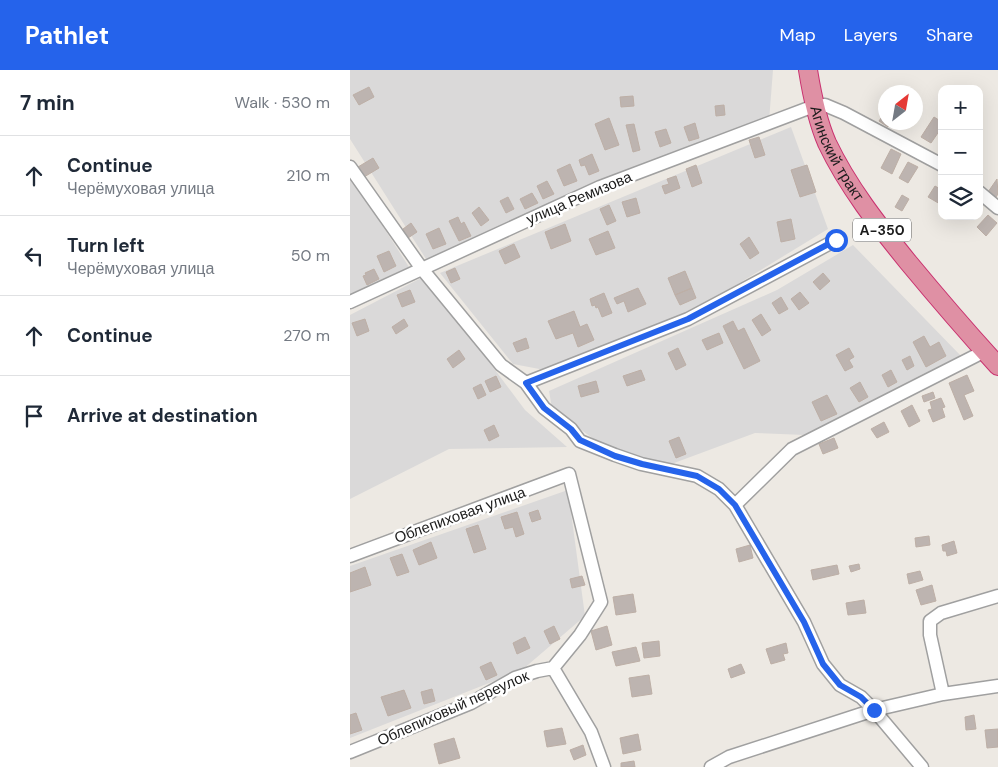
<!DOCTYPE html>
<meta charset="utf-8">
<style>
body{margin:0;font-family:"DM Sans",sans-serif;background:#f2f2f3;color:#1f2937}
.controls{position:absolute;right:15px;top:15px;display:grid;overflow:hidden;border-radius:10px;box-shadow:0 5px 20px #0002}
.controls button{width:45px;height:45px;display:grid;place-items:center;padding:0;border:0;border-bottom:1px solid #e0e1e3;background:#fff;color:#1f2937;font:25px sans-serif}
.compass{position:absolute;left:528px;top:15px;width:45px;height:45px;border-radius:50%;background:#fff;box-shadow:0 5px 20px #0002;rotate:31deg}
.stop{position:absolute;width:15px;height:15px;margin:-11px;border:4px solid #2563eb;border-radius:50%;background:#fff}
.stop.end{background:#2563eb;border-color:#fff;box-shadow:0 1px 5px #0008}
.list{margin:0;padding:0;list-style:none}
h2{display:flex;justify-content:space-between;align-items:center;height:65px;margin:0;padding:0 20px;font-size:21px}
h2 small{font-size:16px;font-weight:400;color:#747a83}
.list li{display:grid;grid-template-columns:32px 1fr auto;gap:15px;align-items:center;box-sizing:border-box;height:80px;padding:0 20px;border-top:1px solid #e0e1e3}
.list b{display:block;font-size:19px;white-space:nowrap}
.list p{margin:0;font-size:16px;white-space:nowrap;color:#747a83}
.list em{font-size:16px;font-style:normal;color:#747a83}
.icon{flex:none;width:28px;height:28px;fill:none;stroke:currentColor;stroke-width:2;stroke-linecap:round;stroke-linejoin:round}
.map{position:relative;flex:none;width:648px;height:697px;overflow:hidden}
header{display:flex;align-items:center;gap:30px;box-sizing:border-box;height:70px;padding:0 25px;background:#2563eb;color:#fff}
header strong{font-size:24px}
nav{display:flex;gap:28px;margin-inline-start:auto;font-size:18px}
main{display:flex}
aside{flex:1;background:#fff}
.map>svg:first-child{display:block}
</style>
<header>
<strong>Pathlet</strong>
<nav><a>Map</a><a>Layers</a><a>Share</a></nav>
</header>
<main>
<aside>
<h2>7 min<small>Walk · 530 m</small></h2>
<ul class="list">
<li><svg class="icon" aria-label="ahead" viewBox="0 0 24 24"><path d="M12 20V5M6 11l6-6 6 6"/></svg><div><b>Continue</b><p>Черёмуховая улица</p></div><em>210 m</em></li>
<li><svg class="icon" aria-label="left" viewBox="0 0 24 24"><path d="M17 20v-9H6M10 6l-5 5 5 5"/></svg><div><b>Turn left</b><p>Черёмуховая улица</p></div><em>50 m</em></li>
<li><svg class="icon" aria-label="ahead" viewBox="0 0 24 24"><path d="M12 20V5M6 11l6-6 6 6"/></svg><div><b>Continue</b></div><em>270 m</em></li>
<li><svg class="icon" aria-label="arrive" viewBox="0 0 24 24"><path d="M6 21V4h12l-3 4 3 4H6"/></svg><div><b>Arrive at destination</b></div></li>
</ul>
</aside>
<div class="map">
<svg width="648" height="697" viewBox="0 0 648 697">
<rect width="100%" height="100%" fill="#ede9e3"/>
<path fill="#dad9d9" d="M0 0H423L419 51 76 189 0 69Z
M441 57 478 159 345 240 200 301 163 294 90 203Z
M0 105 59 197 0 224Z
M503 175 611 286 455 365 405 363 316 396 253 376 202 338 199 321 427 220Z
M75 206 175 340 217 377 99 379 0 429V245Z
M218 420 235 546 172 600 0 668V496Z"/>
<path fill="#bdb4b0" stroke="#bdafa6" d="M19 17 24 27 9 35 3 25Z
M283 26 284 36 271 37 270 27Z
M374 35 375 45 366 46 365 36Z
M536 41V52H541L538 57 529 51Z
M584 47 592 52V57L581 73 571 67Z
M259 48 269 75 255 80 245 54Z
M345 53 349 68 339 71 334 57Z
M284 54 290 80 283 82 276 55Z
M316 59 321 73 310 77 305 62Z
M409 67 415 85 405 88 399 70Z
M541 79 551 84 542 104 531 98Z
M242 84 249 101 239 105 235 95 231 96 229 90Z
M23 88 29 98 14 107 8 97Z
M558 92 568 97 558 113 549 108Z
M220 94 227 111 214 116 207 100Z
M346 95 352 113 342 117 336 99Z
M457 95 466 122 450 127 441 100Z
M326 106 330 118 315 124 312 116 319 114 317 109Z
M647 109 648 124 646 127 638 122Z
M197 111 204 124 193 129 187 116Z
M585 116 592 120V130L590 134 578 127Z
M182 123 188 133 175 139 170 129Z
M552 125 559 129 552 141 545 137Z
M158 127 164 139 156 143 150 131Z
M286 128 290 143 277 147 272 132Z
M259 135 266 151 257 155 250 139Z
M129 137 139 150 131 156 122 143Z
M638 145 647 153 636 166 627 157Z
M108 147 111 154 114 152 121 166 109 171 99 151Z
M441 149 445 169 431 172 427 152Z
M61 153 67 162 58 168 53 159Z
M215 154 221 171 201 179 195 162Z
M89 158 96 174 83 179 76 164Z
M258 161 265 178 246 185 239 169Z
M399 167 409 183 400 189 390 174Z
M164 174 170 187 155 194 149 181Z
M39 181 46 196 34 202 27 186Z
M105 198 110 209 101 213 96 202Z
M24 199 29 209 17 215 13 206 16 205 15 203Z
M335 201 342 218 325 225 318 208Z
M473 203 480 211 470 220 463 212Z
M288 218 296 234 278 242 274 231 267 234 264 228Z
M342 218 346 228 330 235 325 225Z
M60 220 65 232 52 237 47 225Z
M450 222 459 233 449 240 441 229Z
M254 223 262 243 252 247 248 237 246 238 245 235 242 236 240 229Z
M431 227 438 239 429 244 422 233Z
M224 241 230 257 237 254 244 270 228 277 223 263 206 269 198 251Z
M411 244 421 260 412 266 402 250Z
M15 249 19 261 7 266 2 253Z
M54 249 58 256 46 264 42 257Z
M383 251 388 261 394 258 410 291 394 299 373 256Z
M369 263 373 273 357 280 352 270Z
M574 266 580 277 589 272 596 286 576 297 563 272Z
M176 268 179 278 167 282 163 273Z
M328 278 336 295 326 300 318 283Z
M499 278 504 287 499 290 503 297 495 301 486 285Z
M109 280 115 289 103 298 97 289Z
M560 286 564 296 557 300 552 290Z
M291 300 295 310 277 316 273 306Z
M541 300 547 312 538 317 532 305Z
M617 305 624 321 614 325 623 346 614 350 599 313Z
M146 306 151 317 140 322 135 311Z
M246 311 249 322 231 327 228 316Z
M510 312 518 327 509 332 500 318Z
M131 314 136 325 128 329 123 318Z
M583 322 585 328 574 332 572 326Z
M477 325 487 344 471 351 462 332Z
M591 328 595 337 592 338 595 347 583 352 578 340 582 339 580 332Z
M562 335 570 351 559 357 551 341Z
M534 352 539 362 527 368 521 359Z
M144 355 149 366 139 371 134 360Z
M329 367 336 384 326 388 319 371Z
M484 368 488 378 473 384 469 374Z
M188 440 191 449 182 452 179 443Z
M167 442 174 464 166 467 163 457 155 459 151 447Z
M128 455 136 479 124 483 116 459Z
M579 466 580 475 566 477 565 468Z
M604 471 607 483 597 486 596 481H593L592 475Z
M81 472 87 488 69 495 63 480Z
M400 475 403 488 389 492 386 479Z
M52 484 59 502 47 506 40 488Z
M509 494 510 499 501 502 499 496Z
M487 495 489 504 463 510 461 500Z
M15 497 21 515 0 522V503Z
M570 501 573 510 559 514 557 504Z
M232 506 235 515 222 518 220 509Z
M582 515 586 531 571 535 566 520Z
M283 524 286 542 266 545 263 527Z
M514 530 516 543 498 545 496 533Z
M204 556 210 569 200 574 194 561Z
M257 556 262 575 246 580 241 561Z
M175 567 180 578 167 584 163 573Z
M309 571 310 586 294 588 292 573Z
M436 573 438 583 433 584 435 590 421 594 416 579Z
M286 577 290 591 266 596 262 582Z
M141 592 147 605 136 610 130 597Z
M391 594 395 603 381 608 378 599Z
M299 605 302 624 282 627 279 608Z
M82 619 85 631 74 634 71 622Z
M54 620 61 638 38 646 31 627Z
M6 643 12 660 0 664V645Z
M624 645 626 659 616 660 615 647Z
M212 658 216 674 197 677 194 661Z
M648 659V677L637 678 635 660Z
M288 664 291 680 273 684 270 668Z
M104 668 110 688 89 694 84 674Z
M233 675 236 685 224 690 220 680Z
M284 691 285 697H271V693Z"/>
<g fill="none" stroke-linecap="round" stroke-linejoin="round">
<g stroke="#a0a0a0" stroke-width="15">
<path id="minor" d="M0 97 72 199 151 295 176 313
M629 122 648 138
M0 232 250 117 464 36 475 35 494 43 592 95
M385 435 442 379 635 281
M0 486 219 404 251 532 230 565 203 598 187 601 165 608 121 633 0 682
M203 598 241 662 254 697
M593 624 580 565V551L591 543 648 526
M361 697 379 687 524 640 511 627 490 615 473 594 454 552 385 435 369 419 347 406 291 394 265 385 230 371 221 359 194 338 176 313 338 249 486 170
M572 697 524 640 593 624 648 616"/>
</g>
<g stroke="#c9316f" stroke-width="20">
<g id="highway">
<path id="s1" d="M458 0C462 25 467 50 477 73 498 117 528 155 558 192 587 227 617 262 648 296"/>
</g>
</g>
<use href="#minor" stroke="#fff" stroke-width="12"/>
<use href="#highway" stroke="#df90a4" stroke-width="18"/>
</g>
<g fill="none" stroke-linecap="round" stroke-linejoin="round">
<path stroke="#2563eb" stroke-width="6" d="M486 170 338 249 176 313 194 338 221 359 230 370 265 386 292 394 347 406 369 419 385 435 454 552 473 594 490 615 511 627 524 640"/>
</g>
<g text-anchor="middle" stroke-width="5" stroke-linejoin="round" paint-order="stroke">
<rect fill="#fff" stroke="#606060" stroke-width="1" x="503" y="148.5" width="58" height="23" rx="4"/>
<g font-size="14" font-weight="bold" fill="#1c1c1c">
<text x="532" y="165">А-350</text>
</g>
<g font-size="15" fill="#1c1c1c" stroke="#fff">
<text dy="5" stroke="none"><textPath href="#s1" startOffset="89">Агинский тракт</textPath></text>
<text transform="translate(229 128) rotate(-23)" y="5">улица Ремизова</text>
<text transform="translate(110 445) rotate(-20)" y="5">Облепиховая улица</text>
<text transform="translate(103 638) rotate(-24)" y="5">Облепиховый переулок</text>
</g>
</g>
</svg>
<div class="controls">
<button>+</button>
<button>−</button>
<button><svg class="icon" aria-label="layers" viewBox="0 0 24 24"><path d="M12 4l9 5-9 5-9-5zM3 14l9 5 9-5"/></svg></button>
</div>
<svg class="compass" viewBox="-18 -18 36 36"><path d="M0-13l5 13h-10z" fill="#e53935"/><path d="M0 13l5-13h-10z" fill="#747a83"/></svg>
<div class="stop" style="left:486px;top:170px"></div>
<div class="stop end" style="left:524px;top:640px"></div>
</div>
</main>
